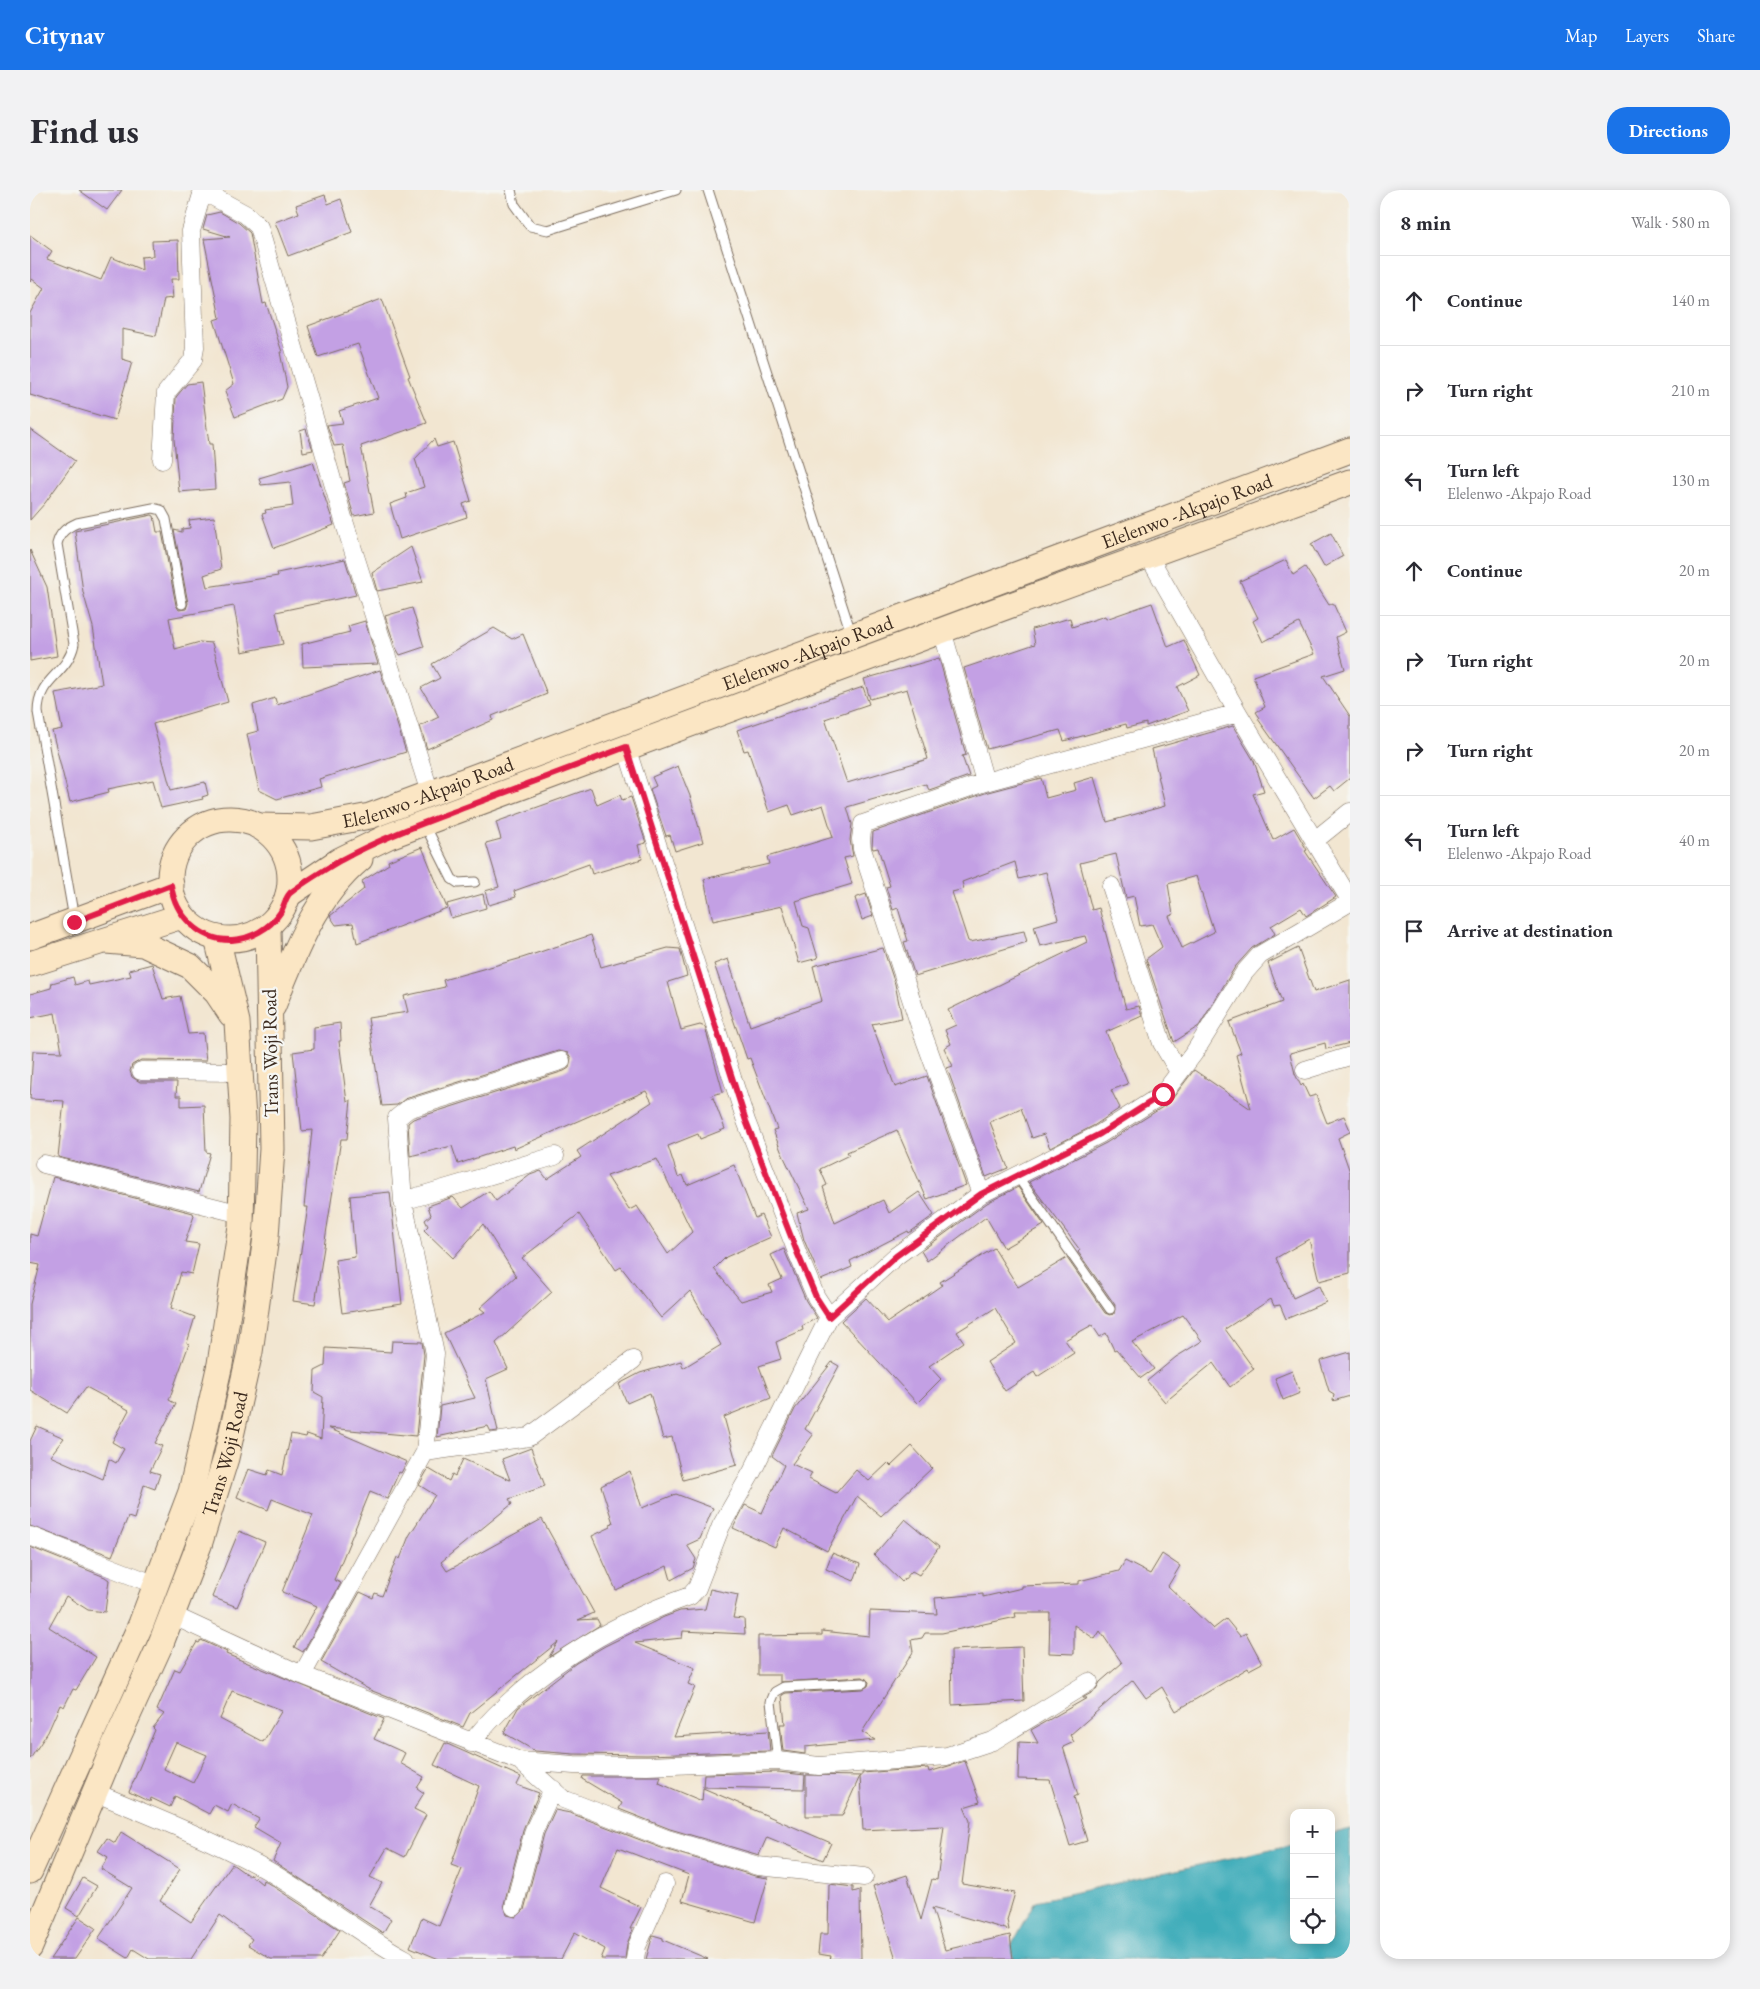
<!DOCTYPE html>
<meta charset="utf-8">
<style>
body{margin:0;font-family:"EB Garamond",serif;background:#f2f2f3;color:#2b2b33}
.controls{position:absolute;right:15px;bottom:15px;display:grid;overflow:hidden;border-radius:10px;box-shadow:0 2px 12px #0003}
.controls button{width:45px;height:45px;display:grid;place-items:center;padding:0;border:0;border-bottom:1px solid #e1e1e2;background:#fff;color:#2b2b33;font:25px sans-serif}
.stop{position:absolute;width:15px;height:15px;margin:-11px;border:4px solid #e11d48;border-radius:50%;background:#fff}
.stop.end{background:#e11d48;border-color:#fff;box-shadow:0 1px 5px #0008}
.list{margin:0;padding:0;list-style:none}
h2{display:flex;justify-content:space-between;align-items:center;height:65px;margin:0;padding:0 20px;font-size:21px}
h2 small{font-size:16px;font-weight:400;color:#7c7c81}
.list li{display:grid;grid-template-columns:32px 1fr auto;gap:15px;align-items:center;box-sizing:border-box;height:90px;padding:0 20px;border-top:1px solid #e1e1e2}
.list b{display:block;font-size:19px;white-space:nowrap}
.list p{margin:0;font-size:16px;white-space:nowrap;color:#7c7c81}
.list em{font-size:16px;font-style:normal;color:#7c7c81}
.icon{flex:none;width:28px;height:28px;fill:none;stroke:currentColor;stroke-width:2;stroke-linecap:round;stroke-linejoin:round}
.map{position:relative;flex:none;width:1320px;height:1769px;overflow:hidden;border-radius:20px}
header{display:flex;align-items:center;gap:30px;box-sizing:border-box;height:70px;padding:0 25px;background:#1a73e8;color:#fff}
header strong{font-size:24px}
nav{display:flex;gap:28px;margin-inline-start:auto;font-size:18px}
.intro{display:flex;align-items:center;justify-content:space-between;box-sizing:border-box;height:120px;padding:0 30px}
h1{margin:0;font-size:35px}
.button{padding:12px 22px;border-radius:20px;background:#1a73e8;color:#fff;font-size:18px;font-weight:700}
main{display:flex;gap:30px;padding:0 30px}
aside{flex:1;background:#fff;border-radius:20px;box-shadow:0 2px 12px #0003}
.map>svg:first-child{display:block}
</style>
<header>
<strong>Citynav</strong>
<nav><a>Map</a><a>Layers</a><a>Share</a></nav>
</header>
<div class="intro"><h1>Find us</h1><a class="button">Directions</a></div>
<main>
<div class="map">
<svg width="1320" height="1769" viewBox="0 0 1320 1769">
<rect width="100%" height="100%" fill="#f6f6f2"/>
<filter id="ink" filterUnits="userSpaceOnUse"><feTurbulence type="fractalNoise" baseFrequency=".02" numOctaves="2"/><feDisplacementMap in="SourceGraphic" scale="10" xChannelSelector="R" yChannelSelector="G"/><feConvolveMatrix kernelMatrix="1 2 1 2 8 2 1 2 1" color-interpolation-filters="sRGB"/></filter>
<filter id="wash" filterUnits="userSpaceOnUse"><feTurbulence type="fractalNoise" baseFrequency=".0096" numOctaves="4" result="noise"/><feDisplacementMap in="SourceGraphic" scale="20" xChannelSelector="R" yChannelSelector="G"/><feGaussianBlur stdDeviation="1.12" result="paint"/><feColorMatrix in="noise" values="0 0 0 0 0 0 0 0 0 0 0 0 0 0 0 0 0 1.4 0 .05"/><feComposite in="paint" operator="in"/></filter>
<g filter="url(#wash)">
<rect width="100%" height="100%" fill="#f2e6d1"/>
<path fill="#3cacb9" stroke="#3c6b6c" d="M1320 1639V1769H974L1006 1711 1264 1654V1750H1301V1644Z"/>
<g id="blocks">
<path fill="#c3a0e4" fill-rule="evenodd" d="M49 0H92L77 20Z
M295 5 298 14 311 9 322 42 258 66 245 32 269 23 266 15Z
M190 22 209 33 220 43 233 114 236 113 252 162H250L257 197 252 209 205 227 195 201 204 194 184 130 190 128 174 49 200 47 173 39 177 25Z
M0 45 22 61 17 69 71 90 81 67 112 80 111 67 123 66 122 51 148 50 149 89H141L143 108 134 109 126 146 92 139V169L102 172 85 230 0 205V123L14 98 2 89 0 92Z
M352 109 380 186 378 187 397 233 331 256 344 322 324 326 314 293 320 291 313 255 304 256 297 235 313 233 309 221 348 208 328 154 288 167 278 136Z
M171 192 179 254H182L185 299 149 302 144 249 146 207 157 194Z
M0 239 45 271 15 313 0 330Z
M276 239 283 260 273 262 270 241Z
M404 249 407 257 423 252 441 311 433 314 437 327 370 349 360 314 377 308 376 303 394 297 385 269Z
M283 272 304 335 244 358 232 324 236 323 235 320 263 316 260 292 231 295 229 288Z
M122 325 124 326 127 342H132L146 415 149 420 156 419 158 413 144 340 152 342V339L160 338 159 330 184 327 191 379 174 385 177 397 248 386 247 383 315 369 326 405 246 422 253 454 212 462 204 416 139 428 145 459 170 452 182 453 198 512 123 534 141 600 175 592 178 605 172 607 173 609 131 618 123 590 78 599 79 602 40 612 22 541 32 539 25 503 72 494 63 437 53 402 45 341Z
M1301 343 1313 366 1294 377 1281 354Z
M381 357 393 392 347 401 342 383Z
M0 360 17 397 27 466 0 471Z
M1256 370 1263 385 1275 377 1299 415 1303 413 1316 442 1306 447 1315 479 1293 486 1320 526V588L1304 601 1300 596 1284 608 1228 529 1230 528 1226 522 1235 517 1223 486 1284 464 1269 433 1233 452 1223 431 1228 428 1210 391Z
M1122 413 1138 457 1154 450 1170 485 1147 497 1158 521 1116 536V533L1097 538 1096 534 1034 551 1030 540 957 559 934 478 1005 454 1002 439 1040 428 1042 437 1075 426 1076 429Z
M382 418 394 457 370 465 365 456 355 426Z
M335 431 348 474 273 477 272 454 320 442 318 436Z
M464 438 482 449 493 444 517 504 462 526 463 530 397 559 390 536 409 527 391 498 410 488 402 474Z
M909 468 936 565 932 566 939 586 899 600 896 594 817 617 822 634 820 650 823 666 814 668 822 694 766 711 773 736 779 738 788 768 769 773 752 716 683 731 674 689 739 674 737 667 803 647 793 615 763 625 759 615 739 622 718 560 714 561 707 540 833 497 839 514 795 529 817 593 898 569 877 499 840 509 834 489Z
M350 480 376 562 289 589 291 597 247 609 229 600 217 544 228 541 223 515 245 508 247 515Z
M1203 536 1224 571 1234 601 1223 604 1243 650 1264 638 1277 660 1275 661 1306 707 1276 726 1271 718 1241 736 1245 744 1222 758 1205 777 1169 836 1144 852 1116 769 1132 757 1122 734 1110 736 1104 706 1096 708 1086 664 1050 673 1062 720 1069 718 1096 819 1109 816 1112 826 1076 842 1098 894 1081 900 1090 918 1065 935 1020 958 1014 944 1002 948 991 918 960 932 978 978 956 987 917 878 923 876 914 858 921 854 915 840 926 835 918 820 1057 752 1055 746 1010 756 1004 736 1028 729 1016 682 989 689 985 672 932 692 934 699 922 702 938 751 940 752 994 741 997 752 885 786 874 752 878 751 868 718 863 720 856 697 860 696 848 658 843 659 842 657 843 642 958 602 1011 588 1016 608 1046 600 1044 593 1064 587 1077 632 1135 616 1122 559ZM1166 686 1184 742 1152 758 1139 726 1143 725 1138 694Z
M648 576 660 606 673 652 645 661 640 645 636 646 620 599 626 596 622 587Z
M561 598 567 615 590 605 592 610 601 607 616 653 608 655 612 669 562 684 559 674 484 701 486 707 459 715 455 701 469 697 456 653 471 649 466 632Z
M392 657 417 718 327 753 323 733 306 735 300 726 334 699 332 691 359 674 358 671Z
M453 704 456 718 421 728 417 714Z
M836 704 843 726 832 730 825 708Z
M561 745 571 777 638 758 650 759 657 786 638 792 651 840 670 835 675 837 693 902 682 905 695 939 670 949 668 944 638 956 648 987 653 985 657 995 704 975 725 1028 731 1025 741 1047 696 1067 684 1079 711 1111 742 1102 739 1095 752 1089 741 1065 754 1059 776 1111 787 1128 772 1136 773 1140 746 1152 751 1169 729 1176 741 1208 694 1227 707 1275 653 1290 642 1247 633 1249 620 1203 597 1213 589 1194 610 1183 651 1171 653 1178 691 1155 660 1101 631 1128 591 1077 586 1080 549 1024 492 1068 522 1102 466 1153 478 1179 456 1189 468 1241 461 1242 458 1236 407 1247 410 1216 445 1208 414 1143 455 1122 450 1118 486 1086 453 1034 423 1068 394 1040 398 1036 395 1030 401 1025 398 1016 423 1007 433 1018 459 1001 466 1011 500 985 511 981 517 989 551 967 547 961 622 912 616 901 484 959 483 956 428 974 422 956 380 966 378 933 383 929 534 881 539 878 541 868 538 863 528 861 375 909 367 915 352 916 338 828 378 822 374 806 415 797 413 790 492 768ZM627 969 662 1042 638 1064 607 1016 599 1020 577 986Z
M853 758 865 794 872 828 842 834 865 897 897 886 936 995 897 1009 867 940 817 962 819 965 790 979 797 995 793 997 805 1033 853 1010 859 1023 889 1002 904 1025 879 1043 878 1041 820 1071 822 1077 791 1090 774 1050 767 1023 779 1019 751 961 743 940 747 939 720 868 717 869 684 774 698 769 720 836 792 811 783 776Z
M1268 758 1284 802 1320 790V853L1296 859 1295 853 1260 863 1265 884 1271 896 1273 894 1279 907 1286 905 1297 933 1314 926 1320 940V942L1308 948 1320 982V1083L1289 1091 1279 1049 1246 1068 1263 1108 1289 1096 1296 1112 1256 1129 1250 1115 1244 1116 1241 1109 1195 1139 1224 1179 1200 1197 1183 1173 1135 1212 1117 1191 1146 1167 1172 1151 1153 1125 1102 1152 1124 1179 1111 1188 1086 1159 1084 1160 1076 1143 1070 1147 1062 1135 1035 1150 1044 1163 1007 1187 1004 1182 975 1201 957 1172 986 1153 965 1118 927 1142 934 1152 899 1176 911 1189 887 1213 811 1131 836 1108 858 1132 912 1095 910 1092 964 1058 988 1097 1037 1068 1075 1123 1080 1125 1084 1124 1085 1115 1048 1062 1050 1060 999 992 1076 953 1139 913 1164 880 1221 919 1206 865 1211 863 1199 832 1252 812 1238 773Z
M122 774 133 809 150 806 158 844 173 843 176 871 111 870 102 875 100 881 102 887 110 892H147L146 906H151V916L174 915 176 962 180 963 169 1002 28 967 34 911 0 909 3 861 32 862 25 823 0 828V804L21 798 22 793 43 787 45 795 58 791 59 795 101 786 99 780Z
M310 833 311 851H309L317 912 321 910 317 949H311L285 1114 263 1111 278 1017H274L282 940 272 941 263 862 284 859V837Z
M23 987 163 1023 164 1026 155 1052 169 1054 162 1084 151 1082 141 1118 165 1127 157 1153 159 1154 139 1210 146 1214 125 1253 132 1256 120 1281 130 1284 125 1299 114 1295 104 1329 98 1327 82 1366 0 1336V1251L7 1236 34 1248 20 1266 73 1289 79 1269 86 1273 94 1259 82 1252 99 1220 56 1197 37 1223 0 1200V1114L10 1075 0 1073V1044L7 1046Z
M988 997 1014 1035 974 1058 956 1027 897 1071 891 1061 957 1013Z
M360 1002 372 1114 312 1123 305 1070 325 1067 320 1006Z
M362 1151 392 1152 394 1165 386 1246 298 1238 377 1272 371 1283 369 1282 357 1309 340 1302 304 1390 311 1393 273 1462 264 1457 287 1416 252 1402 283 1325 242 1309 238 1320 207 1307 218 1279 237 1285 239 1280 252 1285 261 1244 276 1247 277 1244 291 1249 293 1207 284 1202 285 1181 295 1176 296 1158 361 1162Z
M1320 1162V1206L1303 1211 1304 1204 1299 1201 1290 1171Z
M802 1172 809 1176 775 1239 783 1245 762 1274 782 1283 779 1289 806 1303 826 1280 839 1291 858 1273 861 1276 882 1256 902 1278 851 1326 827 1306 797 1361 754 1338 745 1357 703 1338 715 1315 732 1323 754 1275 742 1266 765 1219Z
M1262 1181 1270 1203 1253 1210 1245 1188Z
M501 1258 515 1296 479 1309 482 1314 411 1372 417 1381 512 1329 564 1423 548 1430 567 1429 570 1435 519 1467 528 1452 440 1523 433 1537 340 1500 291 1472 330 1402 343 1408 345 1403 352 1406 367 1367 370 1369 379 1346 405 1305 389 1295 397 1281 399 1279 419 1291 422 1284 425 1286 433 1269 480 1290 472 1269Z
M600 1281 612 1318 646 1304 683 1318 670 1349 657 1355 666 1369 663 1378 641 1390 637 1376 586 1400 562 1346 581 1337 580 1334 583 1333 571 1296Z
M875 1329 909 1357 889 1385 882 1381 872 1392 844 1365Z
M209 1341 235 1352 207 1417 182 1407Z
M0 1357 75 1387 79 1390 75 1422 58 1420 36 1406 19 1437 66 1467 46 1500 43 1499 34 1517 30 1515 18 1542 0 1569Z
M802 1363 830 1374 824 1391 796 1379Z
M1132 1364 1150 1376 1138 1396 1183 1439 1196 1429 1210 1446 1216 1443 1232 1473 1219 1480 1218 1478 1146 1521 1132 1497 1116 1508 1103 1490 1040 1545 1044 1552 1033 1557 1048 1605 1044 1607 1057 1651 1040 1656 1020 1590 988 1589 989 1552 1008 1553 1001 1540 1057 1508H1052L1065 1501 1070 1492 1092 1473 1070 1441 1065 1449 1044 1435V1464L1019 1463 1020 1423H985L986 1427 912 1443H895L892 1448 881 1450 883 1462 832 1542 845 1550 775 1557V1564L753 1561 750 1534H755L752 1505 756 1503 833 1499 838 1496 839 1492 833 1487 750 1492V1485H728V1446L792 1445V1441L839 1446 840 1421 907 1424 905 1408 953 1404V1407L992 1398V1396L1049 1394V1391L1089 1381 1095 1371 1120 1384Z
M680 1399 708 1405 703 1428 714 1429 715 1444 653 1441 652 1448 605 1453 665 1478 658 1494 665 1497 644 1547 738 1541 740 1561 617 1565 544 1564 505 1561 474 1543 488 1518 546 1473 575 1456 634 1427 650 1421 675 1419Z
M171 1450 197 1462 196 1464 354 1529 344 1549 375 1563 370 1573 394 1587 387 1598 394 1603 384 1619 396 1625 375 1667 357 1658 340 1687 352 1693 339 1716 361 1729 353 1743 243 1671 251 1653 224 1637 229 1629 202 1614 198 1622 184 1615 179 1624 145 1606 140 1617 121 1608 120 1612 99 1602 125 1540 123 1538 134 1524 127 1520 145 1479 150 1481 167 1452 169 1453ZM202 1501 252 1520 233 1552 190 1529ZM146 1552 177 1565 163 1593 134 1579Z
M992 1457 994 1511 922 1515 921 1460Z
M415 1553 491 1587 487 1595 509 1603 494 1637 474 1714 477 1725 486 1727 494 1720 514 1644 525 1620 540 1623 634 1659 725 1686 738 1688 725 1732 652 1711 659 1685 588 1658 571 1698 611 1717 600 1739H603L597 1754 595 1769H571L575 1759 545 1742 531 1769H409L380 1757 392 1728 409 1736 432 1679 421 1675 449 1596 404 1575Z
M935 1571 950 1612 934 1617 940 1631 932 1694 985 1703 977 1730 979 1740 902 1718 915 1760 980 1745 983 1769H866L843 1696 877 1685 891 1730 902 1689 907 1690 914 1636 833 1640 830 1586 812 1626H776V1585L832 1586V1583L898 1578 899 1582Z
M748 1582 775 1585 774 1599 673 1597 674 1584Z
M553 1586H631L629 1593 672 1611 673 1598 801 1653 793 1670 737 1647 729 1665 640 1639 589 1619 592 1613 552 1589Z
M91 1642 150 1679 130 1711 161 1732 202 1674 219 1686 220 1684 232 1694 233 1690 241 1695 310 1740 291 1769H241L218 1755 222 1749 190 1725 161 1769H119L103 1759 98 1768 68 1749 102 1698 71 1679 78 1667 68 1661 77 1648 85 1653Z
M53 1688 67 1696 49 1726 36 1718Z
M799 1694 823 1697V1702L830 1700 831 1769H800L801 1766 788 1764 790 1744H798Z
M49 1727 66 1738 45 1769H20Z
M623 1745 633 1748V1750L678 1769H616Z"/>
</g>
</g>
<g filter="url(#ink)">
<use href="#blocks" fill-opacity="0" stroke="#7b6c5d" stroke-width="1"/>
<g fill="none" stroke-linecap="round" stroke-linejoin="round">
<g stroke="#7b6c5d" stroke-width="11">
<path id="lane" d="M481 0 484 14 500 36 518 40 646 0
M678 0 822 446
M395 635 422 689 428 693 445 692
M44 729 8 522C8 487 37 486 44 454L27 354C30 342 36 338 47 333L123 318 131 320 136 329 152 414
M988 987 1080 1119
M748 1571 741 1512 745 1502 754 1497 833 1493"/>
</g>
<g stroke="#7b6c5d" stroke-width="19">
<path id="street" d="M171 0 215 24 229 37 314 331 400 603
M132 270 136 203 163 170 165 157 161 41 173 1
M1118 365 1208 523 1320 710
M912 440 955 592
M596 557 716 931 767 1062 786 1107 799 1127
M1284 651 1320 622
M1081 696 1132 853 1149 882
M1275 880 1320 866
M111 881 210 882
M14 974 211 1024
M951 1004 890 836 832 659 831 649 833 634 955 592 1208 523
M373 1011 525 966
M395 1262 499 1247 603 1170
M0 1346 126 1395
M142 1425 272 1485 490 1571 544 1575 617 1576 748 1571 789 1576 917 1566 963 1551 1059 1492
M272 1485 395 1262 405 1164 373 1011 367 928 378 919 531 871
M441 1553C495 1485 579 1434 660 1406L667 1398 691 1336 722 1282 799 1127 866 1066 951 1004 1070 944 1133 904 1164 863 1214 783 1230 765 1320 712
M490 1571 533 1609 637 1649 728 1676 834 1687
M64 1602C119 1625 175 1647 228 1675 279 1703 324 1741 376 1769
M484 1717 504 1640 523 1599
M605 1769 607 1756 635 1694"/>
</g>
<g stroke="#7b6c5d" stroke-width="27">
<g id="secondary">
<circle cx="200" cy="689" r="60"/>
<path id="s1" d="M228 636 281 637 340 626 1320 260"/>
<path d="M258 705 310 670 359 646 948 427 1320 292"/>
<path d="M0 747 141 695"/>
<path d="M76 751 113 754 160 776 187 803 201 824"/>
<path d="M0 774 152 726"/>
<path d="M243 816C264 763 285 707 330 669"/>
<path d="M0 1681 111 1434 161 1302 190 1174 211 1036 213 929 207 832 187 748"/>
<path id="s2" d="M0 1757 84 1556 131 1453 169 1355 196 1268 220 1162 236 1047 242 959 238 737"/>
</g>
</g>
<use href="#lane" stroke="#fff" stroke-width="9"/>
<use href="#street" stroke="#fff" stroke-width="18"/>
<use href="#secondary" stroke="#fbe6c4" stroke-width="25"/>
</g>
</g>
<g fill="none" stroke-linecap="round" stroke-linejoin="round" filter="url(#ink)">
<path stroke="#e11d48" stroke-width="6" d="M44 732 141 695C145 725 170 751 202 750 221 749 240 738 250 723 254 717 255 708 260 703 276 691 294 680 311 670 351 648 394 633 436 617 490 597 543 577 596 557L716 931 767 1062 786 1107 799 1127 866 1066 951 1004 1070 944 1133 904"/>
</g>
<g text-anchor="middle" stroke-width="4.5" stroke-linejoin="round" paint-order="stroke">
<g font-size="20" fill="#3b2a1e" stroke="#f6f6f2">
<text dy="7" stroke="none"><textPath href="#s1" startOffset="985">Elelenwo -Akpajo Road</textPath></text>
<text dy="7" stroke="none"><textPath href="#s1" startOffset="580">Elelenwo -Akpajo Road</textPath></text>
<text dy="7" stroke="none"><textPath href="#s1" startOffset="175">Elelenwo -Akpajo Road</textPath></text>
<text transform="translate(240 863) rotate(-91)" y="7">Trans Woji Road</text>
<text dy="7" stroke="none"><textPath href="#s2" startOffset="531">Trans Woji Road</textPath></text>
</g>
</g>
</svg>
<div class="controls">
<button>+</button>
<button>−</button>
<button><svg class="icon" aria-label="locate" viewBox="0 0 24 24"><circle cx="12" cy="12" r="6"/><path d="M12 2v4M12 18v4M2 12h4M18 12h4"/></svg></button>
</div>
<div class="stop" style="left:1133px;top:904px"></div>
<div class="stop end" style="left:44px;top:732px"></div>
</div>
<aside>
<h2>8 min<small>Walk · 580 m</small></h2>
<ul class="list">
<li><svg class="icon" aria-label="ahead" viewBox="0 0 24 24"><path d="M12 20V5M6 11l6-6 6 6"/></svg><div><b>Continue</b></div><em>140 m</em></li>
<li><svg class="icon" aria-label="right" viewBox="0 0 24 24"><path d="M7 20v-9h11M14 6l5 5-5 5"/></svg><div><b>Turn right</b></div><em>210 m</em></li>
<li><svg class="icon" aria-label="left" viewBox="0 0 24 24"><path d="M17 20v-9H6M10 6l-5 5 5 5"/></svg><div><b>Turn left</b><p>Elelenwo -Akpajo Road</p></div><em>130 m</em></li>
<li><svg class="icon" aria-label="ahead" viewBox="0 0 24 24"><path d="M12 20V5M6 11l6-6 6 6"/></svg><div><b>Continue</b></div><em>20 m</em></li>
<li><svg class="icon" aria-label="right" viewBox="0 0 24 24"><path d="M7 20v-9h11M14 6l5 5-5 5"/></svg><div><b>Turn right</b></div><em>20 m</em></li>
<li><svg class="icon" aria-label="right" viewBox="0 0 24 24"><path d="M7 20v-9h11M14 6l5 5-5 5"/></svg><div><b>Turn right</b></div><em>20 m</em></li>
<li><svg class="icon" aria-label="left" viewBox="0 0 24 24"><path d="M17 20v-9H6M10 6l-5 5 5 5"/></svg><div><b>Turn left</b><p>Elelenwo -Akpajo Road</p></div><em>40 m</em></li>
<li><svg class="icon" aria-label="arrive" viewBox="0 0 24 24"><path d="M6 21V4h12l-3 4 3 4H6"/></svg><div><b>Arrive at destination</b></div></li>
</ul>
</aside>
</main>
